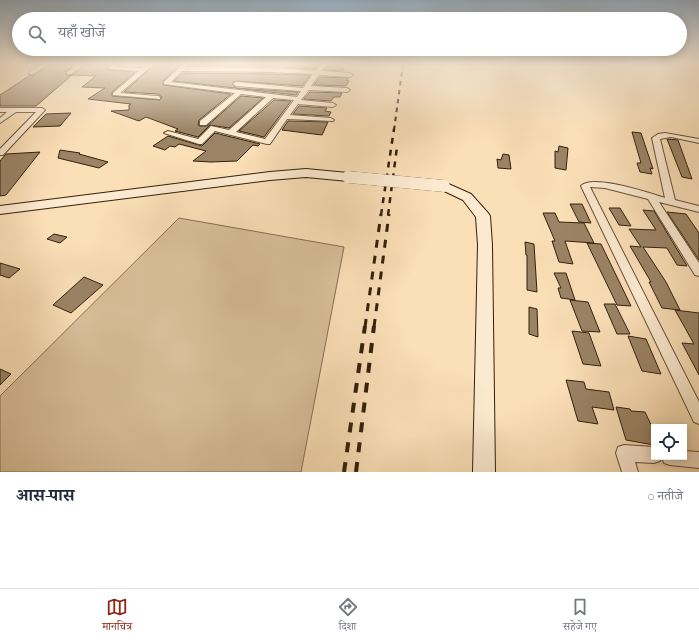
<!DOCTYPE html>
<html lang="hi">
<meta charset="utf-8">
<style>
body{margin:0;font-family:"IM FELL French Canon","Noto Serif Devanagari",serif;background:#f2f2f3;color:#1f2937}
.controls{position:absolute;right:12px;bottom:12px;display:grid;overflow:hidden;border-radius:0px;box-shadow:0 2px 10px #0003}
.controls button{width:36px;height:36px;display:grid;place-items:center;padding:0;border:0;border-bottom:1px solid #e0e1e3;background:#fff;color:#1f2937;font:20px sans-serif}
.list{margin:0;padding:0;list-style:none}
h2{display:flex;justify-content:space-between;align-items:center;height:52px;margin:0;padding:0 16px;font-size:17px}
h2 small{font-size:13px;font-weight:400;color:#747a83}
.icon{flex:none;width:22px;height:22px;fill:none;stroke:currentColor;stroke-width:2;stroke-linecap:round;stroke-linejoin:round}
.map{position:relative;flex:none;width:699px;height:472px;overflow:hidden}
.search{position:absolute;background:#fff;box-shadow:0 2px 10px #0003;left:12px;right:12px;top:12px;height:44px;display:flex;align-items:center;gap:10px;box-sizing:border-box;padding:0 14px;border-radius:22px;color:#747a83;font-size:15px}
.sheet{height:116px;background:#fff}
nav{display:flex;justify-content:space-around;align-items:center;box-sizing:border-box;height:56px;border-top:1px solid #e0e1e3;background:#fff;font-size:11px;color:#747a83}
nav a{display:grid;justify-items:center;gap:2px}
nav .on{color:#8f2418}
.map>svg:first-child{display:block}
</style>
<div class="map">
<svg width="699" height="472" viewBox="0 0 699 472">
<rect width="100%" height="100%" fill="#fbdfb7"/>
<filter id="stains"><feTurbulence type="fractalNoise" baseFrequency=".005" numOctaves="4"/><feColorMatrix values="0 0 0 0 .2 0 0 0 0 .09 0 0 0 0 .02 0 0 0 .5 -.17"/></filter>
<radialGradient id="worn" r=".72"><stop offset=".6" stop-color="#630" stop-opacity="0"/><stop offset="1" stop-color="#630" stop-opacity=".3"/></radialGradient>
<path fill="#d9bf9a" stroke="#867054" d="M179 218 344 247 301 472H0V396Z"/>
<path fill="#9b8365" stroke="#33200d" d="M50 64H77L66 71V74L67 76 72 75 86 64H111L108 67 109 70 135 72 112 92V96L160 100 162 97 158 94 124 92 155 64 180 65 163 81V85L231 94 199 120 198 125 200 126H207L241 96 263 98 229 128 210 125 198 137 175 131 178 129 146 117 139 121 111 111 129 110V105L131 104 88 99 105 88 82 87 96 76 72 75 36 106H0V95L29 76 34 75Z
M201 64H293L292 65 309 66 311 64H319L315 69 270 66H188H199Z
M328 64H339L337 68H344L343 71 324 70Z
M183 73 270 74 310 75 302 86 236 81 232 84 236 88 298 92 296 95 174 81Z
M320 77 348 78 347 81H349L346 86 314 85Z
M310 92 342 93 340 97H334L331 101 304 99Z
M274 100 291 101 264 137 239 131Z
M299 106 327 108 325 111 331 112 329 116 293 114Z
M71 113 60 126 33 127 46 114Z
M288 121 328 122 322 135 282 130Z
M632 132 641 133 653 169 650 168 652 174 640 172 637 163H641Z
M215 133 260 144 258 146 253 145 237 161 211 162 193 161 206 151 179 144 175 147 170 146 165 150 153 146 168 136 202 146Z
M667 139 678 140 692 179 682 177Z
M559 146 568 148 566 170 555 168V151L558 152Z
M60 150 80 153 79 154 108 162 99 168 58 158Z
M40 152 6 195 0 196V161L6 154Z
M503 154 509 155 511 169 498 168 497 159 501 160Z
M570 204H582L591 223 579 222Z
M609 208H620L631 226 619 225Z
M643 210 654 211 687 266 677 265 667 248 643 247 666 282 680 310 662 308 649 282H651L630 246 641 247 629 229 656 230Z
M667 212 686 214 699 233V260Z
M543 213H555L559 222 584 223 594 243 565 241 573 264 559 262 552 241H555Z
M54 234 67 237 60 243 47 239Z
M525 242 534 244 537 292 527 290V255H526Z
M587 243 601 244 631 306 617 305Z
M0 263 20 269 9 278 0 275Z
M554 273H566L575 300 561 298 558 288H561Z
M84 277 103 285 71 313 53 305Z
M570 300 588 302 600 332 582 331Z
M604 304H615L630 334H617Z
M529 307 537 309 538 337 529 334Z
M675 310 699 313V375L682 343 694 344Z
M572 331 589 333 601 366 583 364Z
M628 336 646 339 661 374 642 371Z
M0 369 11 374 0 385Z
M566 380 584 382 586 389 609 392 614 410 592 407 598 424 578 421Z
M616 407 630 409 631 411 645 412 654 431V445L626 440Z"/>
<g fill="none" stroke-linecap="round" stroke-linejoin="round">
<g stroke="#655038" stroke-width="2">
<path id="street" d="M43 64H49L33 74H29V72Z
M79 64H85L71 74H67V72Z
M113 64H119L116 67 143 68 148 64H154L120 93 158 96 160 97V99L113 95V93L139 71 109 69V67Z
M183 64H187L186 67 270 68 316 71 321 64H327L321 71 350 73 353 75 350 77 319 75 311 86 347 88 350 90 347 92 309 90 301 100 333 103 336 105 333 107 298 104 290 115 331 118 334 120 333 121 287 119 270 144H267L215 131 202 144H199L164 133 168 131 198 139 211 126 229 130 266 97 241 94 206 125H200V121L235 93 164 84V82ZM182 71 270 72 313 74 303 88 236 82 233 84 236 86 301 91 297 97 171 82ZM273 98 294 100 265 139 236 132Z
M0 108H42L45 110 3 155H0V149L36 112H16L0 123V118L7 112H0Z
M665 133 699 139V143L671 137 660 139 675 200 699 206V212L659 202 699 263V276L695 275 648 199 605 188 590 187 699 402V424L694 422 581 186C593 174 649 193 665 198L652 138 658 134Z
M624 445 654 447V457H661L660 461 654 463 635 462 638 472H622L616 453 618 447Z
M684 451 699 452V468L670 465 664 463 662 457H684Z"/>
</g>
<g stroke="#33200d" stroke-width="2">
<path id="secondary" d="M306 169 348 173 352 174 354 177 352 180 348 181 306 177 270 180 0 214V206L270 172Z
M444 182 471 194 488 213 490 216 492 245 495 472H473L478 245 476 217 463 200 440 189 438 186 440 183Z"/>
</g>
<use href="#street" fill="#fcead0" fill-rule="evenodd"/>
<use href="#secondary" fill="#fcead0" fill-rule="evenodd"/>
<path stroke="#33200d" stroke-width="2" stroke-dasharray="4.5 4.5" stroke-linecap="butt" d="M394 130 403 64"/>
<path stroke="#33200d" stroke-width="2.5" stroke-dasharray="6 6" stroke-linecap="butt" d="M381 215 394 129
M388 215 397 147"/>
<path stroke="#33200d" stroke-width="3" stroke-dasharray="8 8" stroke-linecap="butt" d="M365 327 381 214
M374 327 389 214"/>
<path stroke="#33200d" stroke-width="4" stroke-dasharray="10 10" stroke-linecap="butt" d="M344 472 365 326
M356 472 374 326"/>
<g stroke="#33200d" stroke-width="12" stroke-linecap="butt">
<path id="secondary-bridge" d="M348 177 444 186"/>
</g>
<use href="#secondary-bridge" stroke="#fcead0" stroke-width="12"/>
</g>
<linearGradient id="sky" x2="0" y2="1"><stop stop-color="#94abbd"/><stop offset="0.49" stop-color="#fdf1df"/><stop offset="1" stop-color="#fdf1df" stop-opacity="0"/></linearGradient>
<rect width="699" height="130" fill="url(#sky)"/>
<rect width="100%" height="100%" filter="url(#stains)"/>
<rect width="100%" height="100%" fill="url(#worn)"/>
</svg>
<div class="controls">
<button><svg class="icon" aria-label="locate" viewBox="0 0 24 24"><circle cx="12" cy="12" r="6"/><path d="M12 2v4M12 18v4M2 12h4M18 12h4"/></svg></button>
</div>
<div class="search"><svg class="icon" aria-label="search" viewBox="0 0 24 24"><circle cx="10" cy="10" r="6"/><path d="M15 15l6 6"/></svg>यहाँ खोजें</div>
</div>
<section class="sheet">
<h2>आस-पास<small>0 नतीजे</small></h2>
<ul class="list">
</ul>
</section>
<nav>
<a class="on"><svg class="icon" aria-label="map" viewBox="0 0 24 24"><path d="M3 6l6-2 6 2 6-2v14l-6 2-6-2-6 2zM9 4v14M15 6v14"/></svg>मानचित्र</a>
<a><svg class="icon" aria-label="directions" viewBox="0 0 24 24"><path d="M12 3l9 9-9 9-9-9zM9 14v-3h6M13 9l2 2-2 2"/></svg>दिशा</a>
<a><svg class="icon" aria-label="saved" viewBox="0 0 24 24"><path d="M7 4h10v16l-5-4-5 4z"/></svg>सहेजे गए</a>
</nav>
